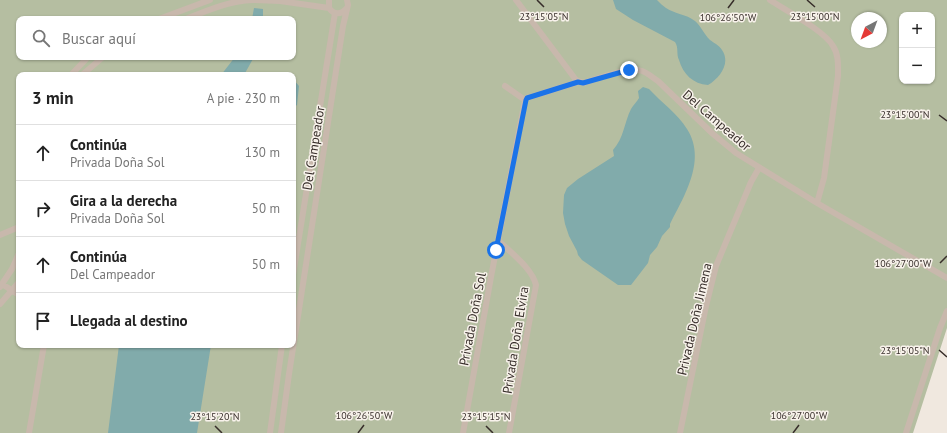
<!DOCTYPE html>
<html lang="es">
<meta charset="utf-8">
<style>
body{margin:0;font-family:"PT Sans",sans-serif;background:#f2f2f2;color:#222}
.controls{position:absolute;right:12px;top:12px;display:grid;overflow:hidden;border-radius:8px;box-shadow:0 1px 3px #0004}
.controls button{width:36px;height:36px;display:grid;place-items:center;padding:0;border:0;border-bottom:1px solid #e0e0e0;background:#fff;color:#222;font:20px sans-serif}
.compass{position:absolute;left:851px;top:12px;width:36px;height:36px;border-radius:50%;background:#fff;box-shadow:0 1px 3px #0004;rotate:221deg}
.stop{position:absolute;width:12px;height:12px;margin:-9px;border:3px solid #1a73e8;border-radius:50%;background:#fff}
.stop.end{background:#1a73e8;border-color:#fff;box-shadow:0 1px 4px #0008}
.list{margin:0;padding:0;list-style:none}
h2{display:flex;justify-content:space-between;align-items:center;height:52px;margin:0;padding:0 16px;font-size:17px}
h2 small{font-size:13px;font-weight:400;color:#767676}
.list li{display:grid;grid-template-columns:26px 1fr auto;gap:12px;align-items:center;box-sizing:border-box;height:56px;padding:0 16px;border-top:1px solid #e0e0e0}
.list b{display:block;font-size:15px;white-space:nowrap}
.list p{margin:0;font-size:13px;white-space:nowrap;color:#767676}
.list em{font-size:13px;font-style:normal;color:#767676}
.icon{flex:none;width:22px;height:22px;fill:none;stroke:currentColor;stroke-width:2;stroke-linecap:round;stroke-linejoin:round}
.map{position:relative;flex:none;width:947px;height:433px;overflow:hidden}
.search{position:absolute;background:#fff;box-shadow:0 1px 3px #0004;left:16px;top:16px;width:280px;height:44px;display:flex;align-items:center;gap:10px;box-sizing:border-box;padding:0 14px;border-radius:8px;color:#767676;font-size:15px}
.panel{position:absolute;background:#fff;box-shadow:0 1px 3px #0004;left:16px;top:72px;width:280px;height:276px;border-radius:8px}
.map>svg:first-child{display:block}
</style>
<div class="map">
<svg width="947" height="433" viewBox="0 0 947 433">
<rect width="100%" height="100%" fill="#f0e8df"/>
<path fill="#b5bea1" fill-rule="evenodd" d="M0 0H947V328L913 433H0ZM902 15H932V81H902ZM857 18H881V42H857ZM19 19H293V57H19ZM19 75H293V345H19Z"/>
<path fill="#81abab" d="M613 0H657C660 3 663 6 666 8 675 14 686 14 695 21 701 26 704 34 710 40 714 43 719 45 722 50 731 63 720 78 708 85 693 84 683 74 679 60 676 54 679 48 675 42L633 20 616 9Z
M254 8 263 9V19H252Z
M235 57H254L244 75H221Z
M293 79 299 86 297 105 293 108Z
M643 87 649 89C661 102 678 114 687 129 707 160 684 196 670 224V227L662 236 657 247 650 255 648 263 631 285H618L582 260 578 255 577 251 569 236 565 224 563 213 564 195 567 188 578 179 614 156 613 150C624 138 624 123 631 109 633 105 637 102 639 98L638 91Z
M119 345H211L197 433H108Z"/>
<g fill="none" stroke-linecap="round" stroke-linejoin="round">
<path stroke="#c8b8ac" stroke-width="6" d="M253 0 280 1 329 8
M329 0V8C334 15 341 15 347 8
M516 0 576 80 583 83C597 79 628 66 642 71 648 73 653 78 658 81L713 134 736 153 817 203 947 278
M770 0C785 10 825 31 833 46 839 55 838 66 838 76L824 178 817 203
M159 19 210 0
M186 19C208 10 229 1 253 0
M71 75 88 57
M82 75 103 57
M505 86 525 100
M0 235 19 227
M498 240C510 252 532 268 536 285L509 433
M293 275 335 13
M2 284 19 295
M0 287 12 269 19 253
M0 304 19 282
M29 433 44 345
M270 433 282 345
M281 433 289 374 343 26 348 5 347 0
M463 433 491 277 525 100 527 98 578 82
M680 433 706 306 716 266 751 182 759 168
M906 433 940 328 947 311"/>
</g>
<g fill="none" stroke-linecap="round" stroke-linejoin="round">
<path stroke="#1a73e8" stroke-width="5" d="M496 250 526 100 527 98 578 82 583 83 629 70"/>
</g>
<path fill="none" stroke="#372e2a" stroke-width="1.5" d="M537 0 544 7M807 0 815 7M728 8 734 0M939 115 947 121M940 263 947 256M939 350 947 357M215 426 222 433M486 426 493 433M358 433 364 425M793 433 799 425"/>
<g text-anchor="middle" stroke-width="3" stroke-linejoin="round" paint-order="stroke">
<g font-size="13" fill="#372e2a" stroke="#f8f2eb">
<text transform="translate(717 120) rotate(41)" y="5">Del Campeador</text>
<text transform="translate(313 148) rotate(-81)" y="5">Del Campeador</text>
<text transform="translate(472 319) rotate(-79)" y="5">Privada Doña Sol</text>
<text transform="translate(694 319) rotate(-77)" y="5">Privada Doña Jimena</text>
<text transform="translate(515 340) rotate(-81)" y="5">Privada Doña Elvira</text>
</g>
</g>
<g font-size="10" text-anchor="middle" fill="#372e2a" stroke="#f8f2eb" stroke-width="3" stroke-linejoin="round" paint-order="stroke">
<text x="544" y="20">23°15'05"N</text>
<text x="815" y="20">23°15'00"N</text>
<text x="728" y="21">106°26'50"W</text>
<text x="905" y="118">23°15'00"N</text>
<text x="903" y="267">106°27'00"W</text>
<text x="905" y="354">23°15'05"N</text>
<text x="364" y="419">106°26'50"W</text>
<text x="799" y="419">106°27'00"W</text>
<text x="215" y="420">23°15'20"N</text>
<text x="486" y="420">23°15'15"N</text>
</g>
</svg>
<div class="controls">
<button>+</button>
<button>−</button>
</div>
<svg class="compass" viewBox="-18 -18 36 36"><path d="M0-13l5 13h-10z" fill="#e53935"/><path d="M0 13l5-13h-10z" fill="#767676"/></svg>
<div class="stop" style="left:496px;top:250px"></div>
<div class="stop end" style="left:629px;top:70px"></div>
<div class="search"><svg class="icon" aria-label="search" viewBox="0 0 24 24"><circle cx="10" cy="10" r="6"/><path d="M15 15l6 6"/></svg>Buscar aquí</div>
<section class="panel">
<h2>3 min<small>A pie · 230 m</small></h2>
<ul class="list">
<li><svg class="icon" aria-label="ahead" viewBox="0 0 24 24"><path d="M12 20V5M6 11l6-6 6 6"/></svg><div><b>Continúa</b><p>Privada Doña Sol</p></div><em>130 m</em></li>
<li><svg class="icon" aria-label="right" viewBox="0 0 24 24"><path d="M7 20v-9h11M14 6l5 5-5 5"/></svg><div><b>Gira a la derecha</b><p>Privada Doña Sol</p></div><em>50 m</em></li>
<li><svg class="icon" aria-label="ahead" viewBox="0 0 24 24"><path d="M12 20V5M6 11l6-6 6 6"/></svg><div><b>Continúa</b><p>Del Campeador</p></div><em>50 m</em></li>
<li><svg class="icon" aria-label="arrive" viewBox="0 0 24 24"><path d="M6 21V4h12l-3 4 3 4H6"/></svg><div><b>Llegada al destino</b></div></li>
</ul>
</section>
</div>
